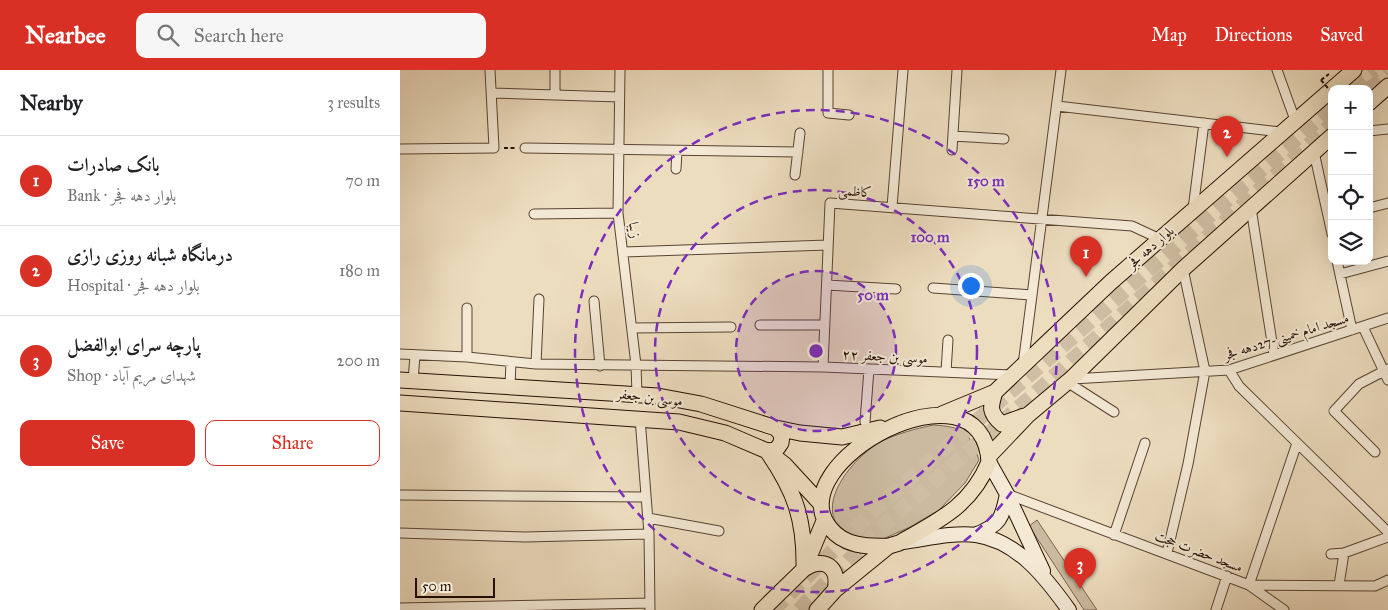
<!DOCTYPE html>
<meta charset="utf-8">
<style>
body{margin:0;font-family:"IM FELL Great Primer",Amiri,serif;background:#f6f6f6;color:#202124}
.controls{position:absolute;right:15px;top:15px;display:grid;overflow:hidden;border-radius:10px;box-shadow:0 5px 20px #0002}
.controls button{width:45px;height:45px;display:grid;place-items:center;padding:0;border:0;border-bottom:1px solid #e0e0e0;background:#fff;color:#202124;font:25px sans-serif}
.scale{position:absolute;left:15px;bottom:12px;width:80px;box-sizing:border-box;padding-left:5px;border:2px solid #261003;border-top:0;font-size:14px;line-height:18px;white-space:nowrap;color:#261003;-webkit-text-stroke:4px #f3e9d5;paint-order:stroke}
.you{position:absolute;left:570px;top:215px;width:18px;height:18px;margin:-12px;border:4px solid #fff;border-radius:50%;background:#1a73e8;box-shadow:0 0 0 8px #1a73e833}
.badge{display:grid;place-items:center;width:32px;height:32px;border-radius:50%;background:#d93025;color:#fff;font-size:16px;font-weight:700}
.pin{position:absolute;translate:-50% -41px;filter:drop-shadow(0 1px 2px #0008)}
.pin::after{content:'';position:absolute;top:26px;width:18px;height:15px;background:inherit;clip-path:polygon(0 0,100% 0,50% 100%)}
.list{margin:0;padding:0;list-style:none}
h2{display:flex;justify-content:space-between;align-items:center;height:65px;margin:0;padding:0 20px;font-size:21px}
h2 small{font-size:16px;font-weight:400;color:#757577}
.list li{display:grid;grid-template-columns:32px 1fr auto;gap:15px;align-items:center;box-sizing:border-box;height:90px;padding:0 20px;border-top:1px solid #e0e0e0}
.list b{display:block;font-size:19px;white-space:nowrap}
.list p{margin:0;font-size:16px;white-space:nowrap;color:#757577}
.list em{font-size:16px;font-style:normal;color:#757577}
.actions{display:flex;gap:10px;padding:15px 20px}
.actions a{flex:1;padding:11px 0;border:1px solid #d93025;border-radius:10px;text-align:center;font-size:18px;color:#d93025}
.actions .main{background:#d93025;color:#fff}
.icon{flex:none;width:28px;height:28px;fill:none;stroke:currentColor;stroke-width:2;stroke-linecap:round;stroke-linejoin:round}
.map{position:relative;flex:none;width:988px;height:540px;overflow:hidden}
header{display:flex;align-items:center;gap:30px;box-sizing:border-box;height:70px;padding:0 25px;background:#d93025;color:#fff}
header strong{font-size:24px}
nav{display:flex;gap:28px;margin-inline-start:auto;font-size:18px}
.search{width:350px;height:45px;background:#f6f6f6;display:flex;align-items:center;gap:12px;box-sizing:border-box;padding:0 18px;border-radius:10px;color:#757577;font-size:19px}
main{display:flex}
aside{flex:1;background:#fff}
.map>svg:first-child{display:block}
</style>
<header>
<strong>Nearbee</strong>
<div class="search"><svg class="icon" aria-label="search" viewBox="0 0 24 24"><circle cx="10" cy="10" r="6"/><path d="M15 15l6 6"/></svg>Search here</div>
<nav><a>Map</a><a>Directions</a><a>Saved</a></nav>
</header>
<main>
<aside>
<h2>Nearby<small>3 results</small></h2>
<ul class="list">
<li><span class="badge">1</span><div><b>بانک صادرات</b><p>Bank · بلوار دهه فجر</p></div><em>70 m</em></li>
<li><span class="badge">2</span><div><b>درمانگاه شبانه روزی رازی</b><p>Hospital · بلوار دهه فجر</p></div><em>180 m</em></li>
<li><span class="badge">3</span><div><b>پارچه سرای ابوالفضل</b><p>Shop · شهدای مریم آباد</p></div><em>200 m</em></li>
</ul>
<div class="actions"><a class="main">Save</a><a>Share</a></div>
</aside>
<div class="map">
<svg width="988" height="540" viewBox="0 0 988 540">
<rect width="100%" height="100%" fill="#edddbf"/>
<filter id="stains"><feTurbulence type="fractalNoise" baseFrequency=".004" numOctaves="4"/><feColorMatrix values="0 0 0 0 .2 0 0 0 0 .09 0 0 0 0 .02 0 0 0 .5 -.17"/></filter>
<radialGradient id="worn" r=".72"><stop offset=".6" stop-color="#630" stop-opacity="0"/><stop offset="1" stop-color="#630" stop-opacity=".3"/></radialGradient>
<path fill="#cbba9f" stroke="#786551" d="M533 355C564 357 569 361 579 390L565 413 539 440 510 457 483 469H455C449 464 439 457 435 451 422 423 459 383 482 371 499 363 515 359 533 355Z
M637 450 697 540H684L629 456Z"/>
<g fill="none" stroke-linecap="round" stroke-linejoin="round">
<path stroke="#cfbea3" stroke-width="15" stroke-dasharray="15 8" stroke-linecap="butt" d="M953 19 974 0
M969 20 988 3
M373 540 473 441 648 289 932 37
M399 540 487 452 640 319 932 54"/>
<g stroke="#584332" stroke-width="11">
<path id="minor" d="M220 0 218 143 236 295 237 324
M428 0V43L449 45
M877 0 895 50
M92 23 219 27
M155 25V0
M657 36 881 62
M969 61 988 59
M553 66 604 69
M125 78 398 82
M1 79 94 78 90 0
M552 80 557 0
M914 82 932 164
M276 99 277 81
M395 105 400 63
M492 137 503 0
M851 138 874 285
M969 138 988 133
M793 139 804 53
M134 144 218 143
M224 182 428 175
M937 191 952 260
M940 204 988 191
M427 215 496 219
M533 218 632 225
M194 231 200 296
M67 238V287
M360 255H425
M963 257 988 310
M232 258 331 257
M0 284 67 287 136 294 423 297 612 305
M136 294 139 229
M623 295 661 0
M423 297 430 133 732 156 760 169
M829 300 839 316 988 462
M546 302 548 270
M672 309 829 300 988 248
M13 311 15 285
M667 312 714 342
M110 316 111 292
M240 348 249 464 250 540
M465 352 469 299
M975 382 934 341 959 314 988 299
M607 424 849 515 975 516 988 510
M0 425 246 427
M248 448 319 461
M0 463 125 467 249 464
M714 465 745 373
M767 483 788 394 805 301 783 199
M931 484 944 483
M939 515 944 483 988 467
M0 538 250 533
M816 540 827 506
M884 540 849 515 897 373"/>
</g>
<g stroke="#261003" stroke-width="16">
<path id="secondary" d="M589 392 607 424 643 501
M575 465C600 455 602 449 607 424
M503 472C526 469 553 462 576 465 618 471 646 508 669 540"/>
</g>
<g stroke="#261003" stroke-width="17">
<path id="primary" d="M969 33 988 16
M0 310 258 326 301 334 376 358 400 363 442 367 480 358
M595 322C590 337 589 343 602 354L624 346
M0 333 279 352 325 363 367 381 385 395 421 434
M542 344 595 322 711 212 954 0
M376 358 382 365 381 373 376 380 367 381C395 421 405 450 404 499
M589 386 628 345 671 309 783 199 932 66
M404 499C424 486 440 497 435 520
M362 540 404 499 424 451
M417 540 435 520 489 476 499 473C538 451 571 436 589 392 582 282 377 393 430 458 444 476 467 477 489 476"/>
</g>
<path stroke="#261003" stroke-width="2" stroke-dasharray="4 2.5" stroke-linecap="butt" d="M921 10 929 4
M104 78H117"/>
<use href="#minor" stroke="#f3e9d5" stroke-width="9"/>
<use href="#secondary" stroke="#f3e9d5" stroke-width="14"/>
<use href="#primary" stroke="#edddbf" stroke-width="15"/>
<path stroke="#261003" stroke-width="2" stroke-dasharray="4 2.5" stroke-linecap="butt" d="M921 10 932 23"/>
</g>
<circle cx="416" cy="281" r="80" fill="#7b2cbf" fill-opacity=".12"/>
<g fill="none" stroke="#7b2cbf" stroke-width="2.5" stroke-dasharray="9 6">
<circle cx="416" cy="281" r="80"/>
<circle cx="416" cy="281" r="161"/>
<circle cx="416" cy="281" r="241"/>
</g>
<g text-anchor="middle" stroke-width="4" stroke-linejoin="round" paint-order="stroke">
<g font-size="14" fill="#261003" stroke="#f3e9d5">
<text transform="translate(455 121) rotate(4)" y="5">کاظمی</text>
<text transform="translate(235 160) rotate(81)" y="5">زیبا</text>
<text transform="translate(750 177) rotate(-41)" y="5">بلوار دهه فجر</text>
<text transform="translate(886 266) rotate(-17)" y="5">مسجد امام خمینی-27دهه فجر</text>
<text transform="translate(485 286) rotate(3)" y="5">موسی بن جعفر ۲۲</text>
<text transform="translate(250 327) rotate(7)" y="5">موسی بن جعفر</text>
<text transform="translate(799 481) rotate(21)" y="5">مسجد حضرت حجت</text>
</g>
</g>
<circle cx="416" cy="281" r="8" fill="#7b2cbf" stroke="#f3e9d5" stroke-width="2.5"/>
<g font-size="15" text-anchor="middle" font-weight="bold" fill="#7b2cbf" stroke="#f3e9d5" stroke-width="4" stroke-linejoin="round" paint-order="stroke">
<text x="586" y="116">150 m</text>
<text x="530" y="172">100 m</text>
<text x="473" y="230">50 m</text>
</g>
<rect width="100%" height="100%" filter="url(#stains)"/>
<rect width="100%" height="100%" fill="url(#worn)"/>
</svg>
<div class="controls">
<button>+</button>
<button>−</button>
<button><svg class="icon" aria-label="locate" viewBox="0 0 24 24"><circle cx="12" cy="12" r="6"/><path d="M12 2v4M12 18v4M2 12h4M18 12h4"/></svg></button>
<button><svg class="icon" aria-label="layers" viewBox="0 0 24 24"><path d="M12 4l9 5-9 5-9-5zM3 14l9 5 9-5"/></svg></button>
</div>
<div class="scale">50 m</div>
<div class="you"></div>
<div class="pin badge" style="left:686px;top:207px">1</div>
<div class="pin badge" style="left:827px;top:87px">2</div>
<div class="pin badge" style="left:680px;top:519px">3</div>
</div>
</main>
